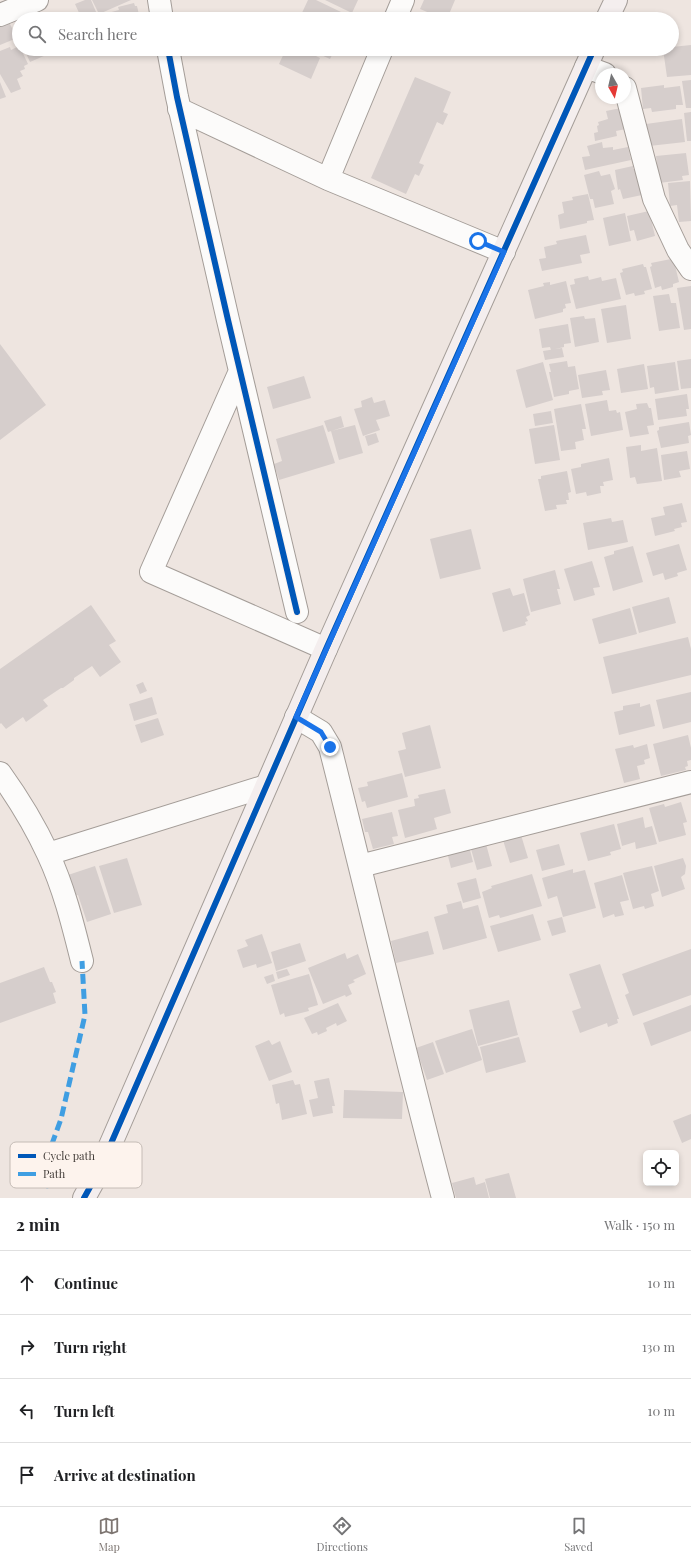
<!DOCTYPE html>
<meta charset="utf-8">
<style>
body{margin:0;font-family:"Playfair Display",serif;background:#f2f2f2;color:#202124}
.controls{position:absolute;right:12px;bottom:12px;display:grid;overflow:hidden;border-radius:6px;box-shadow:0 2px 6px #0003}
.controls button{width:36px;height:36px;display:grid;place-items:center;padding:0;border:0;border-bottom:1px solid #e0e0e0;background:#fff;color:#202124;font:20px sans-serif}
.compass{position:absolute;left:595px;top:68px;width:36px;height:36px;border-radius:50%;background:#fff;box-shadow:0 2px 6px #0003;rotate:172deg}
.stop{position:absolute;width:12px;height:12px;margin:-9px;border:3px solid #1a73e8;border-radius:50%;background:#fff}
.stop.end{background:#1a73e8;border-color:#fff;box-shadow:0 1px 4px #0008}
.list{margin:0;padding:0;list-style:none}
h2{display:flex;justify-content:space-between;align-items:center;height:52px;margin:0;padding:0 16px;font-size:17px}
h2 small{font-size:13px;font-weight:400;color:#757577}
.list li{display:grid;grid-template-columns:26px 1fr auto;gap:12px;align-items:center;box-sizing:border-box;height:64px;padding:0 16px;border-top:1px solid #e0e0e0}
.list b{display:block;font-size:15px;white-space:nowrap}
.list em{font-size:13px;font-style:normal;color:#757577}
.icon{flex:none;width:22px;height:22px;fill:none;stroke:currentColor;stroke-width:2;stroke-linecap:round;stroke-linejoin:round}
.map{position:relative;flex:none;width:691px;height:1198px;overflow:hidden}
.search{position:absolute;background:#fff;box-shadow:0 2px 6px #0003;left:12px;right:12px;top:12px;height:44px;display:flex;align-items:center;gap:10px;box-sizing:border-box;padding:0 14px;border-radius:22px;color:#757577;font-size:15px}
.sheet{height:308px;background:#fff}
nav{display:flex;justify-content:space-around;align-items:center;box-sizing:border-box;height:56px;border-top:1px solid #e0e0e0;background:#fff;font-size:11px;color:#757577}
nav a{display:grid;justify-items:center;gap:2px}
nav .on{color:#7e7672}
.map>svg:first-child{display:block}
</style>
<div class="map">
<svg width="691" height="1198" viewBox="0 0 691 1198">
<rect width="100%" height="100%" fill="#eee5e0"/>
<path fill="#d6cecc" d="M85 0H91L99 19H71L80 15 75 4Z
M92 0H131L99 14Z
M308 0H316L341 12 338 19H304L300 17Z
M325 0H358L352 13Z
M424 0H455L447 19H444L420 9Z
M134 3 135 6H137L140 19H103L104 14 119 10 118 7Z
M60 13 62 19H46Z
M9 22 17 38 0 45V26Z
M691 45V75L667 77 663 49H672V47Z
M19 46V49H21L28 64 24 66 25 69 20 71 23 76 17 79 21 89 11 93 0 74V51L10 47 11 50Z
M24 49H51L53 52 30 62Z
M56 49H74L59 56Z
M286 49H302L320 58 311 79 279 64Z
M308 49H335L330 59Z
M415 77 451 92 443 112 448 114 443 125 437 122 419 163 424 165 419 176 415 174 406 194 371 178Z
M691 80V108H686L682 81Z
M0 82 6 97 0 99Z
M664 85V88L680 86 683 105H676V109L652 112 651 108 643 109 641 88Z
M621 108 626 129 616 131 617 136 595 141 594 133 598 132 597 126 599 125 598 122 608 119 606 111Z
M691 112V141H687L684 113Z
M682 119 685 142 649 146 646 124Z
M602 142 603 148 613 147V150L628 147 631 160 585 170 582 157 590 156 587 146Z
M686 153 689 175 682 176 683 180 659 183 656 156Z
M633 166V169H635L642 195 623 199 620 189 618 190 615 170Z
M599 171 601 176 610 174 615 189 611 191 614 204 595 208 593 199H590L584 175Z
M690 181 691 221 679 222 677 205 670 206 668 183Z
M588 194 594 220 587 221V223L560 229 558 215 564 213 562 202 573 200 572 197Z
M649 211 655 236 637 241 634 230 630 231 627 216Z
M625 213 631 241 609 246 603 218Z
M586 235 590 253 580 255 582 263 542 271 539 259 546 258 544 247 557 244 556 241Z
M671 259V261H674L679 282 673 284V287L662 290 661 286 655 288 650 267 652 266 651 263Z
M643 264 644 267H646L652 289 644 291 645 294 635 296 634 293 626 295 620 273 623 272 622 269Z
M588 276 589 280 601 277 602 281 616 278 621 299 576 309 570 285 575 284 574 279Z
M566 281 571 303 565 304 566 308 563 309V312L535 319 528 290 544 286 543 283 550 282V285Z
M691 286V329L684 330 677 288Z
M669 294 671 303H676L680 328 659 331 653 296Z
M626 305 631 339 607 343 601 309Z
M584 316 585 319 595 318 599 342 575 347 570 318Z
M568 324 571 343 564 344V347L551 350 550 347 542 348 539 329Z
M0 344 46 405 0 440Z
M562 348 564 357 545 360 543 351Z
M691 359V388L681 389 677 361Z
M567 361 568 367 575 366 579 389 569 391V394L554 397 549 372H551L549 364Z
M543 362 553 400 526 408 516 370Z
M675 362 679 390 655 394 654 387 650 388 647 366Z
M644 364 648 389 621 393 617 369Z
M606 370 610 390 602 391 603 395 582 398 578 375Z
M304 376 311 398 273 409 267 387Z
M687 394 689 409H686L687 416 658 420 655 399Z
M372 397 374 403 385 400 390 416 376 420 380 430 363 436 354 409 362 407 361 401Z
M607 400 609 411 616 410 617 413 620 412 623 430 591 436 585 404Z
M647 403 649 408H651L654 425 647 426 649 434 630 437 625 412 637 409 636 404Z
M581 404 586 429H582L584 440 575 442 576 449 561 451 554 409Z
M551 411 553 423 535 426 533 414Z
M341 416 344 427 328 432 324 421Z
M689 422 691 435 688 436 689 443 661 448 657 431 659 430V427Z
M323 425 335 463 279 480 274 464 282 461 276 439Z
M355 425 363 453 339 460 331 431Z
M554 425 560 460 535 464 529 429Z
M376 433 379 442 368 446 365 436Z
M641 445V451L657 448 662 481 637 484 635 477 630 478 626 447Z
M687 451 690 469 679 471 681 477 664 480 661 455Z
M609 458 613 480 603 482 604 486H600L601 493 587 496 586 492 576 494 571 469 581 467V464Z
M567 471 571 492 568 493 569 500H566L567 504 556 505 557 509 545 511 538 479H541V476Z
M682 503 687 522 681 523 682 527 674 529 675 531 655 536 651 518 665 515 663 507Z
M611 518 612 522 623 520 628 542 588 550 583 523Z
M471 529 481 569 440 579 430 539Z
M679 544 687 570 677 573 678 576 665 580 663 573 653 576 646 553Z
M633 546 643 582 613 591 604 557 614 554V551Z
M592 561 600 587 593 588 595 595 574 601 564 569Z
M555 570 560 589H557L561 604 531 612 523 579Z
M510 588 513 596 524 593 530 615 526 617 528 621 525 622 526 625 503 632 492 593Z
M669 597 676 623 639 633 632 607Z
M91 605 116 641 109 645 121 662 100 677 92 666 74 678V680L63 688H61L43 700 48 706 26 722 23 717 6 729 1 723 0 724V669Z
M630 608 637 634 599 644 592 619Z
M688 637 691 649V675L612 694 603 657Z
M143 682 147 691 140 694 136 685Z
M691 692V722L663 729 656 700Z
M152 697 157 714 134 721 129 704Z
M640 703V707L650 704 655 726 619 735 614 712 623 710V706Z
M158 718 164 735 141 743 135 725Z
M430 725 441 768 405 777 398 751 406 749 402 733Z
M688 735 691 748V760L687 761 688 766 685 767 686 770 661 776 653 744Z
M647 744 650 758 644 760 645 764 637 766 640 779 624 783 615 749 633 745 634 748Z
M402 773 408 797 367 808 365 801 362 802 358 788 368 786 367 782Z
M445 789 451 813 434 818 437 829 405 838 398 810 415 806 414 799 419 798 418 795Z
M681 802 687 822 683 823 686 835 659 842 649 808 664 804 665 807Z
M392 812 398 836 392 837 394 844 373 849 368 832H365L362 819Z
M643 817 645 828 652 826 657 844 636 849 635 842 622 846 617 824Z
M614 824 621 849 610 852 611 855 588 861 580 833Z
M521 835 528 858 510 863 503 840Z
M486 844 492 866 477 870 471 849Z
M559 844 565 865 542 871 536 850Z
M469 846 473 862 451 868 447 852Z
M127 858 142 905 114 913 99 866Z
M683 858 686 866 685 874 681 877 685 889 662 897 654 866Z
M95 866 111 914 87 922 78 895 75 896 68 875Z
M652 866 659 891 651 894 654 906 645 909 644 906 633 909 623 873Z
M573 869V873L585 870 596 908 563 917 557 896 548 899 542 878Z
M532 874 542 906 500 918 499 915 489 918 482 892 492 888 491 886Z
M622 875 629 900 620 902 624 915 615 917 614 914 603 918 594 883Z
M476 878 481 898 463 903 457 883Z
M461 901 463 909 478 905 487 938 443 950 434 917 448 913 446 905Z
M533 914 541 940 498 952 490 926Z
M562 917 566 932 552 936 547 921Z
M428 931 434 954 396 963 391 941Z
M262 934 272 963 257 968 256 964 243 968 237 950 248 946 245 940Z
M300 943 306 961 276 971 271 952Z
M691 949V995L633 1016 625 995 629 993 622 974Z
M345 953 347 959 358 954 366 974 353 980 355 982 348 985 352 994 346 997 345 995 323 1004 308 968Z
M600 964 619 1019H617L618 1023 608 1027 607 1023 580 1033 572 1011 581 1008 569 974Z
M44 967 50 982H52L56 992 53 993 56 1003 0 1023V983Z
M287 969 290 975 278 979 276 972Z
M273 974 275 981 267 984 264 977Z
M309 974 318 1005 308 1008 309 1011 285 1017 284 1013 280 1015 271 985Z
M509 1000 518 1035 478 1046 469 1010Z
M338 1003 347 1021 337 1026 336 1023 326 1028 327 1031 318 1035 317 1032 312 1034 304 1018Z
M691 1005V1031L651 1046 643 1023Z
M472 1029 482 1060 446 1073 435 1041Z
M519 1037 526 1062 486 1073 480 1047Z
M269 1040 272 1045 280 1041 292 1072 269 1081 255 1046Z
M433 1042 444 1074 427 1080 416 1048Z
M329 1078 335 1106H332L333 1113 313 1117 309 1100 318 1098 314 1081Z
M293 1080 295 1085 300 1084 307 1114 282 1120 279 1103 276 1104 272 1085Z
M344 1090 403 1092 402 1119 343 1118Z
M691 1114V1139L682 1143 673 1121Z
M509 1173 516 1198H490L485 1179Z
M474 1177 476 1185 485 1182 489 1198H456L452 1183Z"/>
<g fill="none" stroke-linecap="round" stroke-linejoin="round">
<g stroke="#a49d98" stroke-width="24">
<path id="street" d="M159 0 162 19
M0 15 37 0
M395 19 403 0
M168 49 177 97 228 320 297 612
M382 49 328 179 504 252
M586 67 605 74
M625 88 654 199 678 250 691 269
M179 109 328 179
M240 371 151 572 326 649
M296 717 321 732 330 747C368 897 403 1048 443 1198
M0 773C18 798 35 826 48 854 64 888 73 925 82 961
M48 854 266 786
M360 866 691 782"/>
</g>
<g stroke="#a49d98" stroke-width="24">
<path id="secondary" d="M607 19 616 0
M84 1198 99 1171 326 649 594 49"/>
</g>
<use href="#street" stroke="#fcfbfa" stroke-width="22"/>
<use href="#secondary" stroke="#f4eeee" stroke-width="22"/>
<path stroke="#3f9ee2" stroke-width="5" stroke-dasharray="10 5" stroke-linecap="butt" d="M49 1188 45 1163 61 1119 85 1015 82 961"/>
<g stroke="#fdf3ed" stroke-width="8">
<path id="cycleway" d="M168 49 177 97 228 320 297 612
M84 1198 99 1171 326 649 594 49"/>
</g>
<use href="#cycleway" stroke="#0057b8" stroke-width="6"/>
</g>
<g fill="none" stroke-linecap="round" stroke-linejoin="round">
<path stroke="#1a73e8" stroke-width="5" d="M330 747 321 732 296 717 504 252 478 241"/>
</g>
<rect x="10" y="1142" width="132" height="46" rx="6" fill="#fdf3ed" stroke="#c5bcb6" stroke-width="1"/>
<rect x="18" y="1154" width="18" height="4" fill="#0057b8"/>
<rect x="18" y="1172" width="18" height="4" fill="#3f9ee2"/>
<g font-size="11" fill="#413b37">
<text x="43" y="1160">Cycle path</text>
<text x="43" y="1178">Path</text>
</g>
</svg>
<div class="controls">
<button><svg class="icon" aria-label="locate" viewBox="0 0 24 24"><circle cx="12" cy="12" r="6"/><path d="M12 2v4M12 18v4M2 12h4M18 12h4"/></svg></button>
</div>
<svg class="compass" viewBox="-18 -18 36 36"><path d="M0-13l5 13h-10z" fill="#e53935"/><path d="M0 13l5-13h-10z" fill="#757577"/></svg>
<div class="stop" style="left:478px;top:241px"></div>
<div class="stop end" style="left:330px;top:747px"></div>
<div class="search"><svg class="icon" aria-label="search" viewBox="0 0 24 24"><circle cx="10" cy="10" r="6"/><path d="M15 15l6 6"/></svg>Search here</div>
</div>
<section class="sheet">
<h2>2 min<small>Walk · 150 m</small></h2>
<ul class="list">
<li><svg class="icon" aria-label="ahead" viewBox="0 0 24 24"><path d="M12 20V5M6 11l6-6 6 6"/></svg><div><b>Continue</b></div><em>10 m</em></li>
<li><svg class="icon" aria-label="right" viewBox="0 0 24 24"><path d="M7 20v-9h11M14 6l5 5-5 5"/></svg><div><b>Turn right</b></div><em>130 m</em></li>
<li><svg class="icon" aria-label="left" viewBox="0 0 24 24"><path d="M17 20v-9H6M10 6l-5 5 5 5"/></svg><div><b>Turn left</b></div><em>10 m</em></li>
<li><svg class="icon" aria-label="arrive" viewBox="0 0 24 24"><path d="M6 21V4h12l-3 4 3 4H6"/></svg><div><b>Arrive at destination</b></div></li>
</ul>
</section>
<nav>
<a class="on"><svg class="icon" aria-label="map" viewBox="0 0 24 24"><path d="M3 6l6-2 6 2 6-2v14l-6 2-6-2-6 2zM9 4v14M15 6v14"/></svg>Map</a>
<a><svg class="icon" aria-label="directions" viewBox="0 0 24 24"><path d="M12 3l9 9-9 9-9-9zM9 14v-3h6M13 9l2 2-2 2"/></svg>Directions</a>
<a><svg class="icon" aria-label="saved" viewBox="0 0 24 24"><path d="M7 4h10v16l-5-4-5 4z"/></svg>Saved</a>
</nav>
